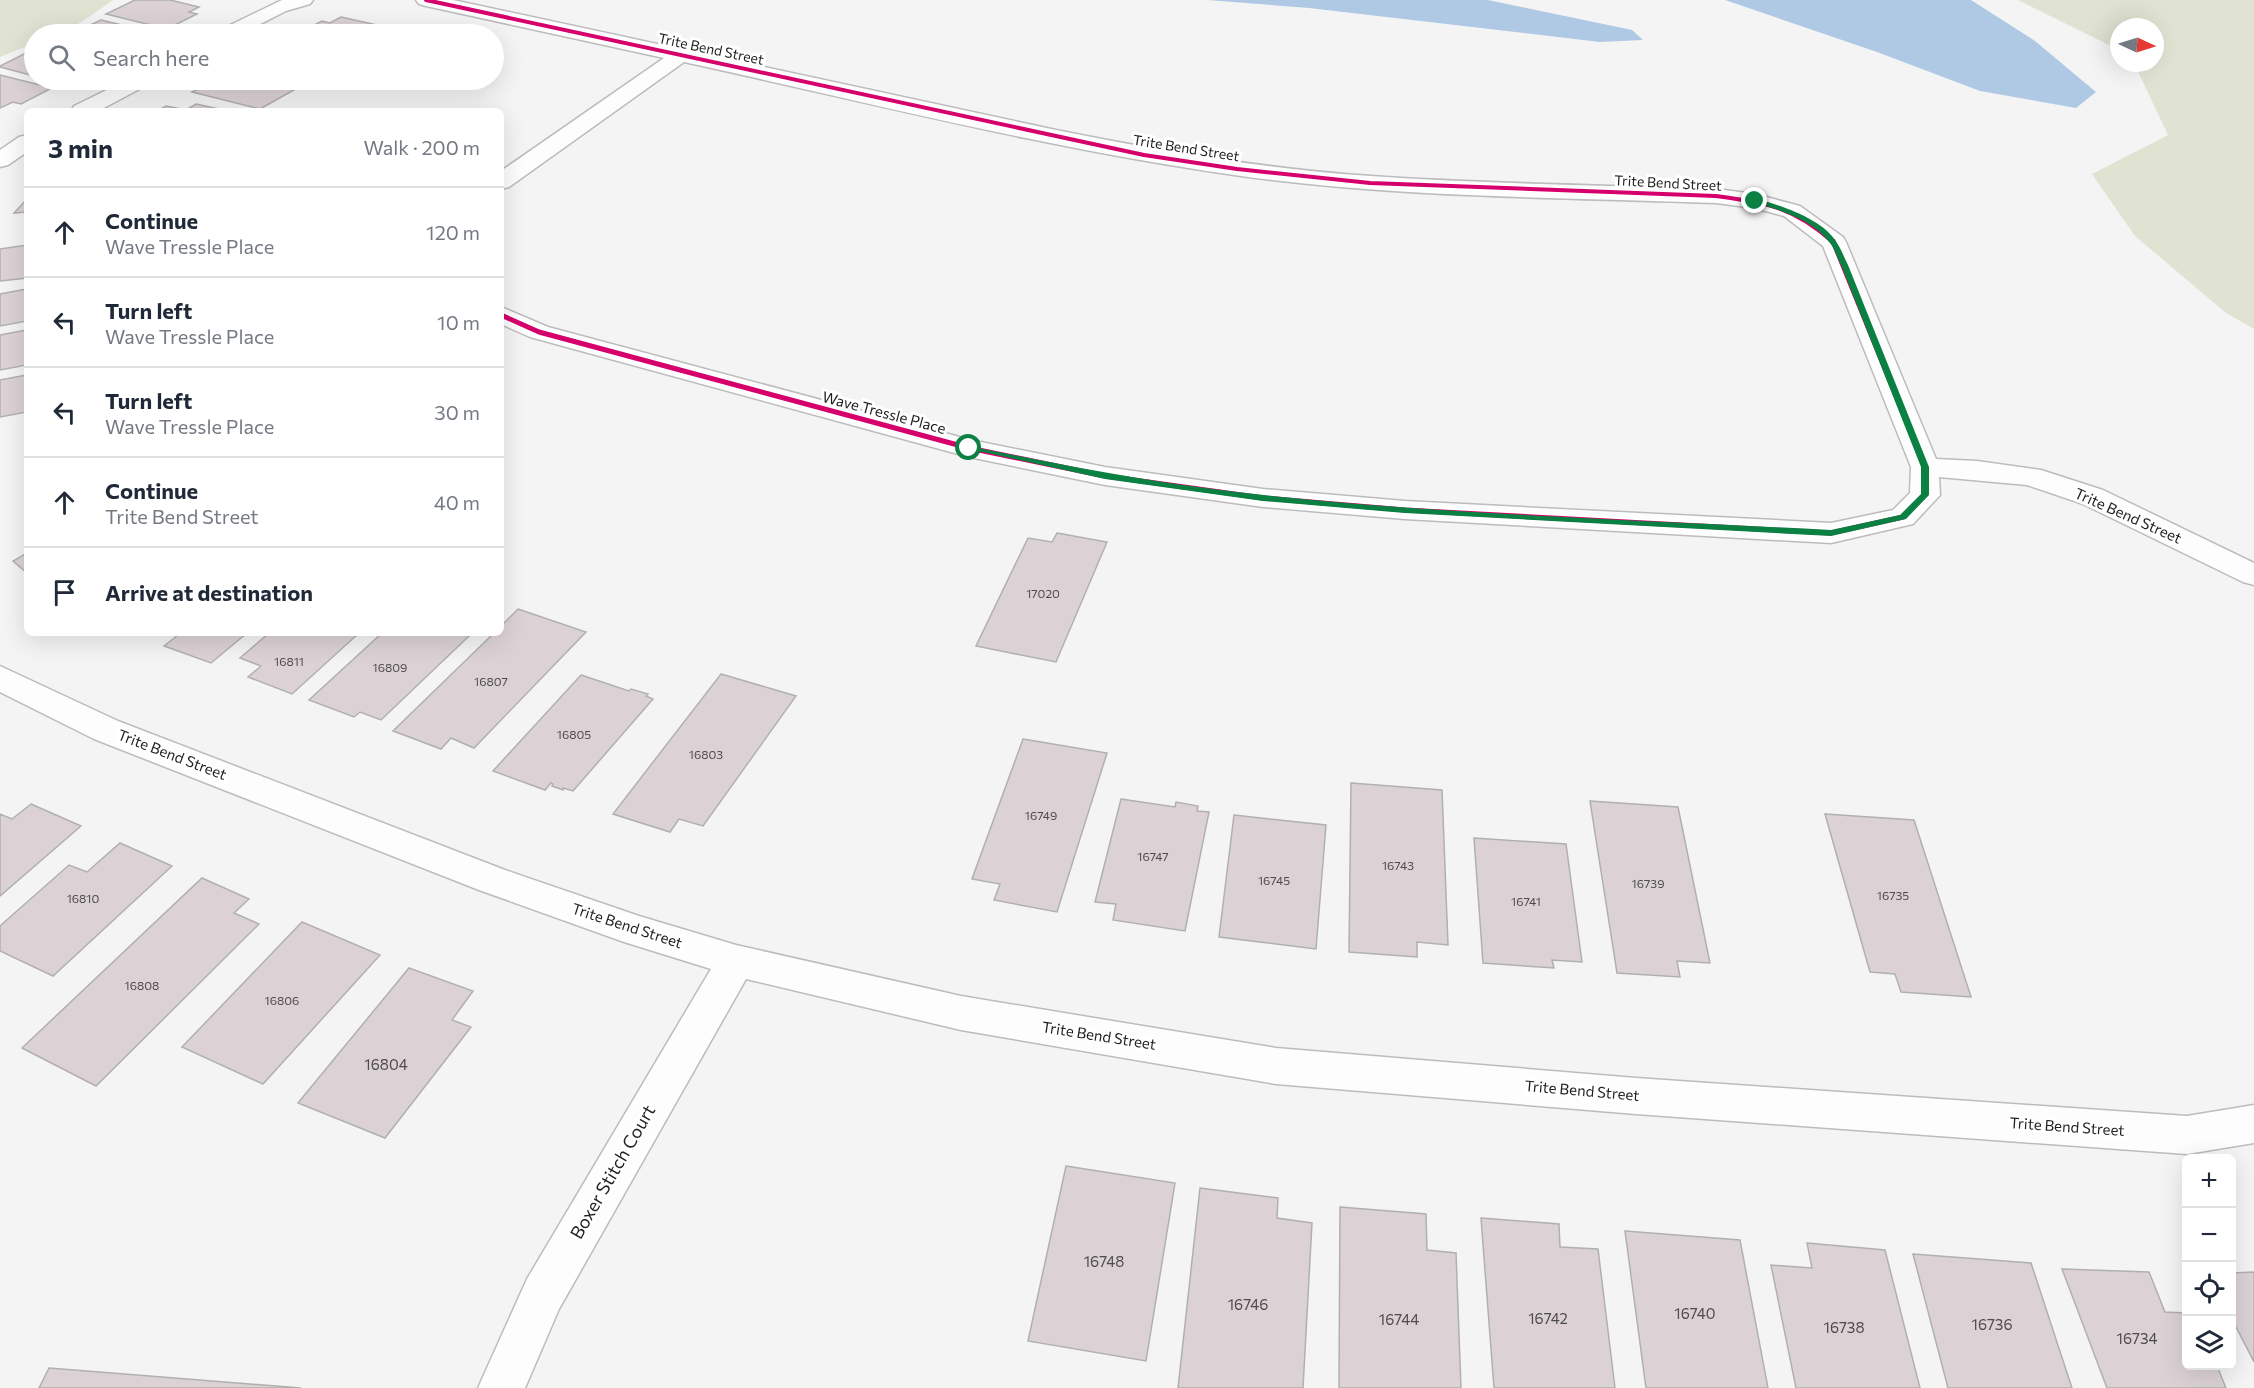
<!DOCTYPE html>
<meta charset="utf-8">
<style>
body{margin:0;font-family:Commissioner,sans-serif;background:#f6f6f7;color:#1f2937}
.controls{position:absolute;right:18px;bottom:18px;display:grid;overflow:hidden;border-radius:9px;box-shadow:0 6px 24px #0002}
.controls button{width:54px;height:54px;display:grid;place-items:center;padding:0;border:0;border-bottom:2px solid #e0e1e3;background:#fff;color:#1f2937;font:30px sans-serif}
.compass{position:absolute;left:2110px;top:18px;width:54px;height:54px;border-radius:50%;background:#fff;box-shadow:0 6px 24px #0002;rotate:94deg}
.stop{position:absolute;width:18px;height:18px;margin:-14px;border:4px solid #0b8043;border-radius:50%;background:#fff}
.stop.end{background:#0b8043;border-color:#fff;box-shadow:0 2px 6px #0008}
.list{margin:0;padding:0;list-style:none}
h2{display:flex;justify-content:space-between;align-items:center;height:78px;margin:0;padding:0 24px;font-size:26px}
h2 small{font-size:20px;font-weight:400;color:#747a83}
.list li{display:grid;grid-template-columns:39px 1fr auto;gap:18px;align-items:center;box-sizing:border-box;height:90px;padding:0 24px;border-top:2px solid #e0e1e3}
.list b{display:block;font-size:22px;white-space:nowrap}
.list p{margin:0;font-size:20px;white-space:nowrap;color:#747a83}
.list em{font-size:20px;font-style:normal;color:#747a83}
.icon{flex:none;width:33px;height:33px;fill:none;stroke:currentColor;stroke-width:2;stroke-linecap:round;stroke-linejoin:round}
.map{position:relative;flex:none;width:2254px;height:1388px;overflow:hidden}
.search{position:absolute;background:#fff;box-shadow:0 6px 24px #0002;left:24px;top:24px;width:480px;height:66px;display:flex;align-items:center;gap:15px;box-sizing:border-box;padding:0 21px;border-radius:33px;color:#747a83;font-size:22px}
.panel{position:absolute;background:#fff;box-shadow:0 6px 24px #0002;left:24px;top:108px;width:480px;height:528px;border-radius:9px}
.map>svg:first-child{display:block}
</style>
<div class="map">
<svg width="2254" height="1388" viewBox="0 0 2254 1388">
<rect width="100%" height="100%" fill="#f4f4f5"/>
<path fill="#e0e3d2" d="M0 0H113C84 20 71 34 34 34V43L0 57Z
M2018 0H2254V329L2226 313 2135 236 2092 174 2168 135 2134 63H2155V27H2119V50Z"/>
<path fill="#afc9e5" d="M1207 0H1488L1632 30 1643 40 1600 42 1309 8Z
M1725 0H1971L2035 41 2096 92 2076 108 1980 91 1877 52Z"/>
<path fill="#dcd2d6" stroke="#b0b0b0" stroke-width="1.5" d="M135 0H170L199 7 189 12 197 14 167 29 106 14Z
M341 17 417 34H297L322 21 330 23Z
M101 20 159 34H71Z
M34 49V76L0 67V66Z
M0 75 52 88 21 104 13 102 0 108Z
M215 80H275L301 86 260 109 192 92Z
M196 104 228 111H157L166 106 186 110Z
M27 199V212L14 213Z
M27 245V278L0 281V249Z
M27 289V321L0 326V294Z
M27 330V365L0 370V335Z
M27 375V412L0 417V380Z
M1057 533 1107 542 1056 662 976 646 1028 538 1052 542Z
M27 553V573L13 561Z
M518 609 586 632 474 748 451 738 441 749 393 731 494 633H501V626Z
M174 633H247L211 663 164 646 178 635Z
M269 633H359L292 694 248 677 261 666 240 658Z
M382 633H460L469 636 381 720 360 712 354 717 309 700Z
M721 674 796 696 703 826 679 819 670 832 613 814Z
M581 675 629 691 631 689 648 694 646 696 653 699 573 791 563 788V790L552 786 553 784 551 783 545 790 493 771Z
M1023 739 1107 753 1057 912 994 900 1000 884 972 879Z
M1351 783 1442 790 1448 945 1417 942V957L1349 952Z
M1121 799 1175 807 1176 802 1198 806 1197 811 1209 812 1185 931 1113 920 1116 904 1095 902Z
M1590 801 1678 807 1710 963 1677 961 1680 977 1617 973Z
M31 804 81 826 0 896V814L12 819Z
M1825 814 1914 820 1971 997 1901 992 1895 974 1870 972Z
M1234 815 1326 825 1316 949 1219 937Z
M1474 838 1566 844 1582 962 1552 960 1554 968 1483 963Z
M120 843 172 866 53 976 0 951V926L69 865 87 872Z
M202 878 249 899 234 913 259 924 96 1086 22 1048Z
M302 922 380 955 263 1084 182 1047Z
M409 968 473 991 452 1020 471 1027 385 1138 298 1103Z
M1066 1166 1175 1183 1146 1361 1028 1341Z
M1200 1188 1278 1198 1277 1218 1312 1223 1303 1388H1178Z
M1340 1207 1426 1214 1427 1250 1456 1253 1461 1388H1339Z
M1481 1218 1559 1224 1560 1247 1598 1249 1615 1388H1494Z
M1625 1231 1740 1240 1768 1388H1646Z
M1807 1243 1885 1250 1920 1388H1796L1771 1265 1812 1268Z
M1913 1254 2031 1263 2072 1388H1948Z
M2062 1269 2149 1272 2165 1312 2186 1313V1366H2217L2226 1388H2107Z
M2254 1272V1362L2232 1319V1273Z
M49 1368 301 1388H39Z"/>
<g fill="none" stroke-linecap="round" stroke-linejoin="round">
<g stroke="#bcbcbd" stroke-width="3">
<path id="street" d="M282 0H313L310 4 286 11 241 34H217L220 30Z
M416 0H453L1056 130C1160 151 1265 169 1371 176 1485 184 1601 185 1716 189L1755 194 1800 206 1843 237 1846 242 1936 459 1977 461 2041 470 2103 490 2254 563V585L2243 582 2083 504 2027 485 1939 477 1940 495 1913 524 1831 543 1405 519 1263 507 1105 485 969 457 530 337 501 324V307L548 327 971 440 1105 467 1263 489 1405 501 1831 523 1893 510 1910 493 1911 467 1823 246 1784 216 1754 208 1716 203C1556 197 1393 198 1234 175 1049 149 867 102 684 62L509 187 501 189V171L664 58 426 6 419 4Z
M127 80H152L149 84 98 111H71L74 106Z
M27 135V152L8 165 0 167V150L19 137Z
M0 666 118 721 505 870 639 916 736 945 961 996 1276 1048 1636 1078 2187 1116 2254 1105V1143L2187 1154 1636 1114 1276 1084 961 1030 746 979 559 1309 525 1388H478L527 1279 711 969 624 942 479 890 94 739 0 692Z"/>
</g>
<use href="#street" fill="#fdfdfe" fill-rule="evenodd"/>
<g stroke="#fff" stroke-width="6">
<path id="cycleway-far1" d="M426 0 1144 155 1237 169 1370 183 1716 196C1768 203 1794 207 1834 243"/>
</g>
<g stroke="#fff" stroke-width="8">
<path id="cycleway" d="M501 315 539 332 969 448 1105 476 1263 498 1405 510 1831 533 1903 517 1925 495V467L1833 241"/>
</g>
<use href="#cycleway-far1" stroke="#d6006c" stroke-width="4"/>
<use href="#cycleway" stroke="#d6006c" stroke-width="5"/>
</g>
<path fill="#0b8043" d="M1755 198C1781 206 1822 218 1837 243 1842 250 1844 258 1848 265L1929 467V495L1906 519 1831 536 1405 513 1263 501 1105 479 965 448 969 446C1067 466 1165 485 1264 495 1452 515 1642 520 1831 530L1900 515 1921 494V467L1841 265C1837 258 1835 249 1830 243 1812 219 1780 210 1752 202Z"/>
<g text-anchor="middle" stroke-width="6" stroke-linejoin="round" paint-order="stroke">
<g font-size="12" fill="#4e4c4e">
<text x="1043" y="598">17020</text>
<text x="289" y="666">16811</text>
<text x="390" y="672">16809</text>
<text x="491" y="686">16807</text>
<text x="574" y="739">16805</text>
<text x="706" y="759">16803</text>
<text x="1041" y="820">16749</text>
<text x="1153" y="861">16747</text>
<text x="1398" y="870">16743</text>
<text x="1274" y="885">16745</text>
<text x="1648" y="888">16739</text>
<text x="1893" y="900">16735</text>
<text x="83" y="903">16810</text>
<text x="1526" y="906">16741</text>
<text x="142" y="990">16808</text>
<text x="282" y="1005">16806</text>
</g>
<g font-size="14" fill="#1f2020" stroke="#fff">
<text transform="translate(711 49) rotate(12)" y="5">Trite Bend Street</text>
<text transform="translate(1186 148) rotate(9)" y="5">Trite Bend Street</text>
<text transform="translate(1668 183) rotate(3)" y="5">Trite Bend Street</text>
</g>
<g font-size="15" fill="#1f2020" stroke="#fff">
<text transform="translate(884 413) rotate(15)" y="5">Wave Tressle Place</text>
<text transform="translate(2128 516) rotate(24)" y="5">Trite Bend Street</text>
<text transform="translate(172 755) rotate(21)" y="5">Trite Bend Street</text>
<text transform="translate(627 926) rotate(18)" y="5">Trite Bend Street</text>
<text transform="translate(1099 1036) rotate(9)" y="5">Trite Bend Street</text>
<text transform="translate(1582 1091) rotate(5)" y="5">Trite Bend Street</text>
<text transform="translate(2067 1127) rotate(4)" y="5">Trite Bend Street</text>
</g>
<g font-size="15" fill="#4e4c4e">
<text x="386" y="1070">16804</text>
<text x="1104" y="1267">16748</text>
<text x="1248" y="1310">16746</text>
<text x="1695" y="1319">16740</text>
<text x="1548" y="1324">16742</text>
<text x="1399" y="1325">16744</text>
<text x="1992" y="1330">16736</text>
<text x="1844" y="1333">16738</text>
<text x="2137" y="1344">16734</text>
</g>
<g font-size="18" fill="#1f2020" stroke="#fff">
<text transform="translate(613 1172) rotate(-60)" y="6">Boxer Stitch Court</text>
</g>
</g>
</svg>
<div class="controls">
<button>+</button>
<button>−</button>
<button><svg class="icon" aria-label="locate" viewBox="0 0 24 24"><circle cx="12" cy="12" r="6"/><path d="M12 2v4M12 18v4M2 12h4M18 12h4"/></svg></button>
<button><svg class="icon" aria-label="layers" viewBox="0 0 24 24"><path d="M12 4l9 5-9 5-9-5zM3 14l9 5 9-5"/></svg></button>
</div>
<svg class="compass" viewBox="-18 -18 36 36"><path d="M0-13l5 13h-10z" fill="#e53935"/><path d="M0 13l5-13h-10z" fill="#747a83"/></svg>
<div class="stop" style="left:969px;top:448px"></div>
<div class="stop end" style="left:1755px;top:201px"></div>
<div class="search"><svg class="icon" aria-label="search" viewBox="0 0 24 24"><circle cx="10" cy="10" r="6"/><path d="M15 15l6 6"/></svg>Search here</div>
<section class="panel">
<h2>3 min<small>Walk · 200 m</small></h2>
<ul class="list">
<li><svg class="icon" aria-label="ahead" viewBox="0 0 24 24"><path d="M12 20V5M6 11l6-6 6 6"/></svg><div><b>Continue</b><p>Wave Tressle Place</p></div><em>120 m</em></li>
<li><svg class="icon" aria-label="left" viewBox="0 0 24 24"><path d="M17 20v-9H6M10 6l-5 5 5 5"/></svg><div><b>Turn left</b><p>Wave Tressle Place</p></div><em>10 m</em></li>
<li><svg class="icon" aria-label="left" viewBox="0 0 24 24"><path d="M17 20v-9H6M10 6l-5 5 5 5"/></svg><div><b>Turn left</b><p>Wave Tressle Place</p></div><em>30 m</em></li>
<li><svg class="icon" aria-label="ahead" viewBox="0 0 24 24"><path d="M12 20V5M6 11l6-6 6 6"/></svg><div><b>Continue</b><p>Trite Bend Street</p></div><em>40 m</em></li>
<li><svg class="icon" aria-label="arrive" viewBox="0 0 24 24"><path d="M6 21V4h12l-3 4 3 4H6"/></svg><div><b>Arrive at destination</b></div></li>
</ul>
</section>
</div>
